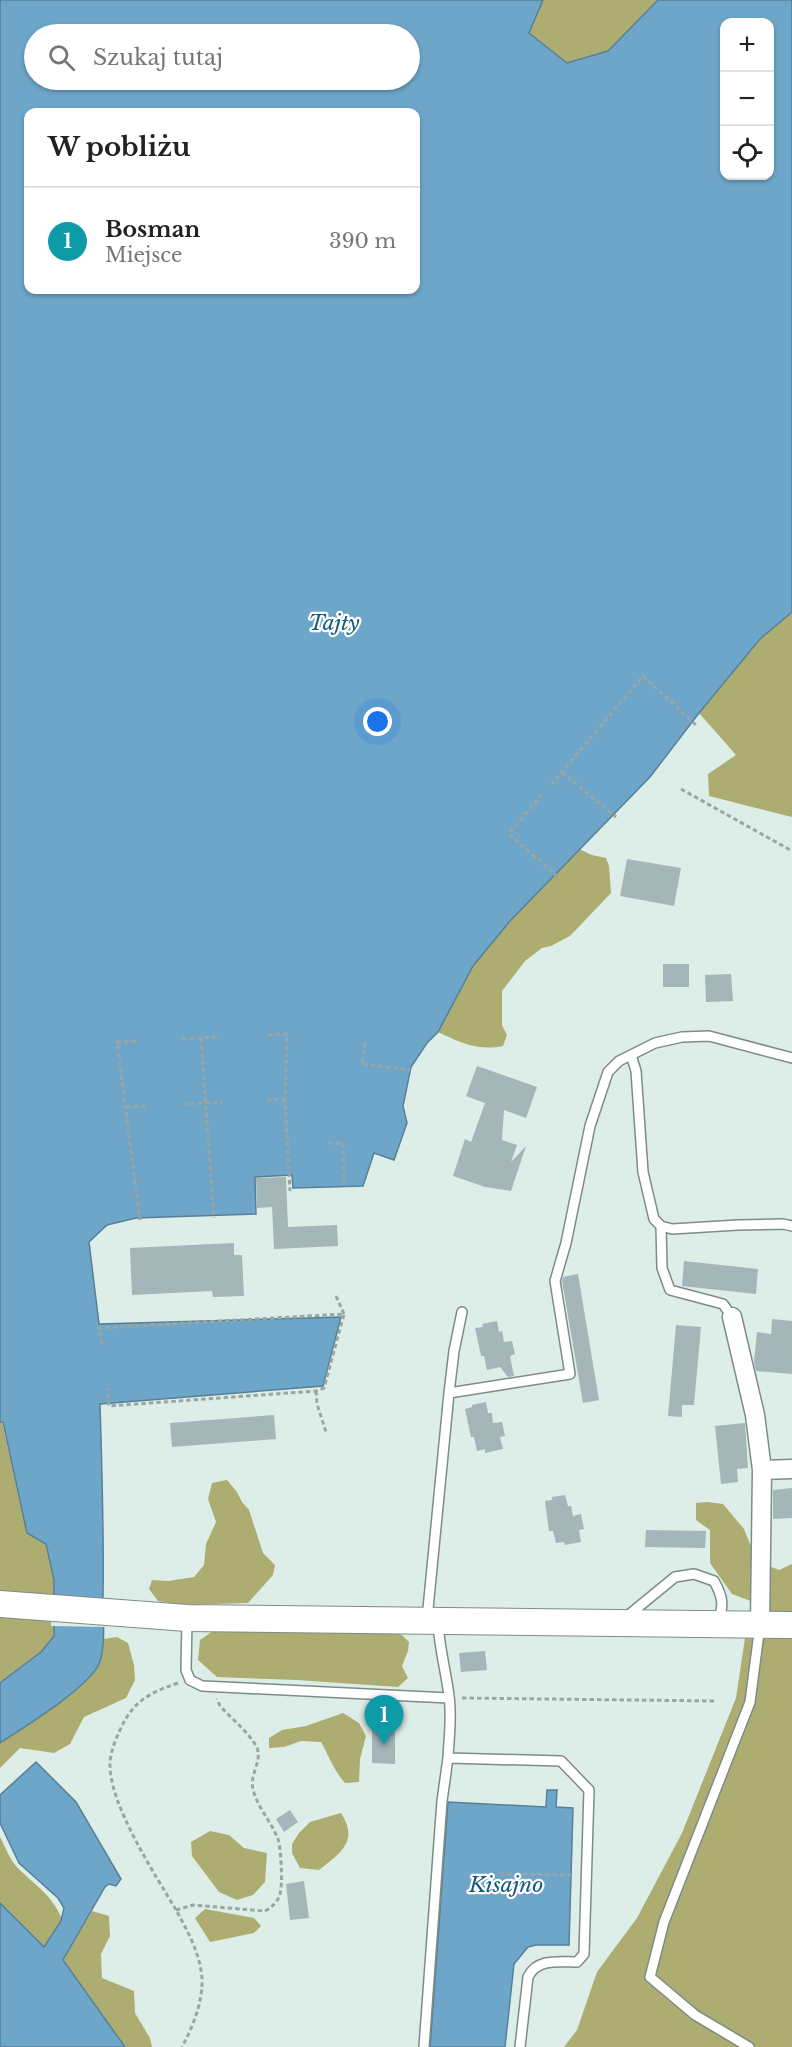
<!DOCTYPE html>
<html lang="pl">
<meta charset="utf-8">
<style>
body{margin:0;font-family:"Libre Baskerville",serif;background:#f2f2f2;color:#222}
.controls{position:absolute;right:18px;top:18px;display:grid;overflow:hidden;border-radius:12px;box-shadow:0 2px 4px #0004}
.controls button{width:54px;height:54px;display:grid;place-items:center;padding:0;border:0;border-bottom:2px solid #e0e0e0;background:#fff;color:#222;font:30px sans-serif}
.you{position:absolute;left:378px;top:722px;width:21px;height:21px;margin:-15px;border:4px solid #fff;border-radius:50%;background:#1a73e8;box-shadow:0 0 0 9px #1a73e833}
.badge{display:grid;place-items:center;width:39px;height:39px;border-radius:50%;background:#ea580c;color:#fff;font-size:20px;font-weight:700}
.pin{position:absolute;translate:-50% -50px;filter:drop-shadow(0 2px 3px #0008)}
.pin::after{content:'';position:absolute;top:32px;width:21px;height:18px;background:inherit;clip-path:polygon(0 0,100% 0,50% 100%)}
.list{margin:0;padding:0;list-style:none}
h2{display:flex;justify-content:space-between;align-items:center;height:78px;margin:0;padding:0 24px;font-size:26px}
h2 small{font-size:20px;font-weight:400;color:#767676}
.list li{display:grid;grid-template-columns:39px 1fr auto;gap:18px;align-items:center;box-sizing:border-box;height:108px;padding:0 24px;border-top:2px solid #e0e0e0}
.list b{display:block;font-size:22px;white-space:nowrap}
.list p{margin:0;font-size:20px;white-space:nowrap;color:#767676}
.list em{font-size:20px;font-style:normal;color:#767676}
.icon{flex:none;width:33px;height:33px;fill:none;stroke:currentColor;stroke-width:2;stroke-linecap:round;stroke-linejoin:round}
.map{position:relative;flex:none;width:792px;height:2047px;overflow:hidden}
.search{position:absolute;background:#fff;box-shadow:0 2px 4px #0004;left:24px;top:24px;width:396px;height:66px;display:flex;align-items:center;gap:15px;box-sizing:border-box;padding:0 21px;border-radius:33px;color:#767676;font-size:22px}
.panel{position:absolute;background:#fff;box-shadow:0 2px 4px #0004;left:24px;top:108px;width:396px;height:186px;border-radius:12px}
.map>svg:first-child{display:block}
</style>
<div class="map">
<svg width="792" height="2047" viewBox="0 0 792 2047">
<rect width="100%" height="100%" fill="#ddeee8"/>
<path fill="#adad72" d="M543 0H658L608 51 567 63 529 33Z
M792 612V817L709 796 708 774 736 755 699 713 760 639Z
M579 849 592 855 606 858 609 866 611 893 570 936 551 946 542 948 525 961 502 991V1025L507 1035 503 1046C478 1051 461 1043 438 1032L473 966 510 921Z
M0 1422H2L27 1533 46 1544 54 1580V1636L41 1652 0 1683Z
M227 1480 237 1492 242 1502 249 1510 263 1553 275 1565 273 1575 248 1603 180 1605 158 1601 149 1589 152 1580 168 1581 194 1577 204 1565 206 1544 216 1522 208 1499 212 1483Z
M707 1502 723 1504 744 1529 757 1561 779 1570 792 1564V2047H564L577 2030 597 1972 637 1918 682 1833 736 1698 745 1638 768 1639 769 1608 732 1594 710 1563V1530L696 1520V1503Z
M213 1631 398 1633 403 1636 409 1642 408 1651 402 1666 408 1678 398 1687 297 1680 217 1677 198 1660 200 1640Z
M117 1637 128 1643 134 1665 135 1680 126 1698 84 1717 70 1744 54 1753 20 1748 0 1768V1743L72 1693 99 1663 103 1639Z
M343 1713 359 1723 366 1736 360 1759 359 1782 345 1783C334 1771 329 1756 321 1742L301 1741 284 1747 269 1748V1738L282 1730 306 1726Z
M341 1813C359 1841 341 1853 319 1870L300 1868 292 1853V1844L299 1833 310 1822Z
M210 1831 229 1835 244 1848 267 1853 265 1882 253 1895 237 1900 219 1892 192 1856 191 1842Z
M0 1837C5 1846 9 1858 16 1866 34 1885 51 1893 62 1919L44 1948 0 1903Z
M205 1909 254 1918 261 1926 254 1933 210 1942 195 1918Z
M92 1911 109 1916 110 1936 101 1954 102 1978 134 1991 135 2013 150 2038 152 2047H125L63 1960Z"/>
<path fill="#6da6c9" stroke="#568098" stroke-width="1.5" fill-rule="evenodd" d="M0 0H543L529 33 567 63 608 51 658 0H792V612L760 639 699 713 650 777 510 921 473 966 438 1032 427 1043 411 1067 403 1106 407 1123 394 1160 374 1153 363 1186 293 1188 292 1175 255 1177 256 1214 136 1218 107 1225 89 1242 99 1324 341 1317 323 1386 100 1404C102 1468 104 1532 103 1596 103 1615 106 1647 99 1664 88 1688 24 1727 0 1743V1683L41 1652 54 1636V1580L46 1544 27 1533 3 1422H0ZM724 22H770V176H724ZM34 34H410V80H34ZM28 112H416V290H28Z
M36 1762 76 1802 121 1879 116 1886 109 1884 105 1887 63 1960 125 2047H0V1903L44 1947 61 1921 64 1908 58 1898 19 1863 0 1823V1795Z
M547 1790H557L556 1807 573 1808 569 1945H536L528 1947 514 1964 505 2047H430L448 1802 546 1807Z"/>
<path fill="#ddeee8" d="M51 1602 106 1603V1627L51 1626Z"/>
<path fill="#a4b6b8" d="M627 859 681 868 674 906 620 896Z
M663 964H689V987H663Z
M731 974 733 1001 706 1002 705 975Z
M477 1066 537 1087 526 1118 504 1110 502 1140 517 1145 511 1162 526 1146 511 1191 485 1187 453 1176 465 1139 471 1142 485 1103 466 1096Z
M286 1177 288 1227 337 1225 338 1246 274 1249 272 1207 257 1208 256 1178Z
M234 1243V1255H242L244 1296 213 1297 212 1291 132 1295 130 1248Z
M684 1261 758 1269 756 1294 682 1286Z
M578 1274 599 1400 583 1403 562 1281 563 1277Z
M772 1319 792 1321V1374L756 1371 754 1362 757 1332 771 1334Z
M497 1321 499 1332 502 1331 504 1342 512 1341 515 1354 510 1356 514 1376 508 1377 500 1367 487 1370 484 1356H481L475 1328 483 1327 482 1324Z
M676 1325 701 1327 694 1405H682V1417L668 1416Z
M486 1402 488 1413H492L493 1423 502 1422 505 1436 500 1437 503 1449 485 1453V1449L477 1451 474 1437H471L465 1409 472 1407V1405Z
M274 1415 276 1439 172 1447 170 1423Z
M745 1423 748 1468 737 1469 738 1482 721 1484 715 1426Z
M792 1488V1518L773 1519V1490Z
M565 1495 568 1506H571L573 1516 581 1514 584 1529 579 1530 581 1542 565 1545 564 1542 556 1543 553 1531H549L545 1501 552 1500V1497Z
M646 1530 706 1531 705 1548 645 1547Z
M485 1651 487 1670 461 1672 459 1653Z
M372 1727 395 1728V1764L372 1763Z
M290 1810 298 1822 284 1832 276 1819Z
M304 1881 309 1918 290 1920 286 1884Z"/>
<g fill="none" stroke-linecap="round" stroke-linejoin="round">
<g stroke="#7d8c87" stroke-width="12">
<path id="lane" d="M631 1055 636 1071 643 1172 654 1219 661 1226 672 1229 738 1225 783 1224 792 1226
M661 1226 662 1268 670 1290 723 1304 732 1317
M449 1393 570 1374 555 1281 566 1243 590 1126 608 1072 619 1061 655 1043 682 1037 709 1036 792 1058
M625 1618 675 1577 694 1574 714 1581C723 1597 724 1605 718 1622
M427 1619 449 1393 454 1351 462 1312
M187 1620 186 1670 190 1680 202 1686 449 1698
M438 1622C439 1647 446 1671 449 1696 452 1717 449 1737 448 1758L561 1761 589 1790 584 1954 577 1962C559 1962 537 1958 528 1977L520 2047
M424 2047 442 1801 448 1758
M749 2047 695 2015 650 1977 664 1922 750 1702 760 1625"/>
</g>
<g stroke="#7d8c87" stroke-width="21">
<path id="street" d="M732 1317 755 1415 762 1470 760 1625
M762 1470 792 1469"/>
</g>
<g stroke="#7d8c87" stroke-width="28">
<path id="secondary" d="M0 1604 187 1618 792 1625"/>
</g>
<path stroke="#99a6a2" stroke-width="3" stroke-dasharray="4.5 3" stroke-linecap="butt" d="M562 772 616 817
M551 785 643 676 697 726
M681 789 792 851
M542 794 509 834 560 879
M268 1035 287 1034 285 1099 290 1191
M201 1038 214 1218
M182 1039 220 1037
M136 1041 117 1042 140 1220
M365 1043 362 1064 410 1070
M267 1100 285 1099
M183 1104 223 1102
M126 1107 146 1106
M328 1143H343L344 1186
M336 1296 344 1314
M102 1344 99 1328 344 1314 324 1388 316 1391 109 1406 107 1388
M316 1391 317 1404 326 1432
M178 1683C149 1693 133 1701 120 1730 115 1741 110 1753 110 1765 110 1806 155 1874 176 1910 187 1930 200 1953 202 1978 203 2002 193 2026 182 2047
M462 1698 716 1701
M500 1874 571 1875
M176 1910 193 1905 265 1911C272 1907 278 1902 280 1894 283 1884 281 1848 278 1839 271 1821 257 1807 253 1789 249 1773 265 1759 255 1744 246 1730 231 1718 220 1706L217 1699"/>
<use href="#lane" stroke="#fff" stroke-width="9"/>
<use href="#street" stroke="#fff" stroke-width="18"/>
<use href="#secondary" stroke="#fff" stroke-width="26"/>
</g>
<g text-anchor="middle" stroke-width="4.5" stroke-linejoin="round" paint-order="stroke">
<g font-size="21" font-style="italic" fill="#155b7e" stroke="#fff">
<text x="334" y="630">Tajty</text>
<text x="506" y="1892">Kisajno</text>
</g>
</g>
</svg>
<div class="controls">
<button>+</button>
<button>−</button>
<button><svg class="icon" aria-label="locate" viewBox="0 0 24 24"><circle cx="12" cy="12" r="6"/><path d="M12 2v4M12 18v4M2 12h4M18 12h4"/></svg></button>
</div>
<div class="you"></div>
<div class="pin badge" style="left:384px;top:1745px;background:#0f9aa8">1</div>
<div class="search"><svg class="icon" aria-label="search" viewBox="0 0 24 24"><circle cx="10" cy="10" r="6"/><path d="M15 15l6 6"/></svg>Szukaj tutaj</div>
<section class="panel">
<h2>W pobliżu<small></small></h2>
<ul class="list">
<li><span class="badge" style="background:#0f9aa8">1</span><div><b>Bosman</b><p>Miejsce</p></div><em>390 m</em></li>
</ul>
</section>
</div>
